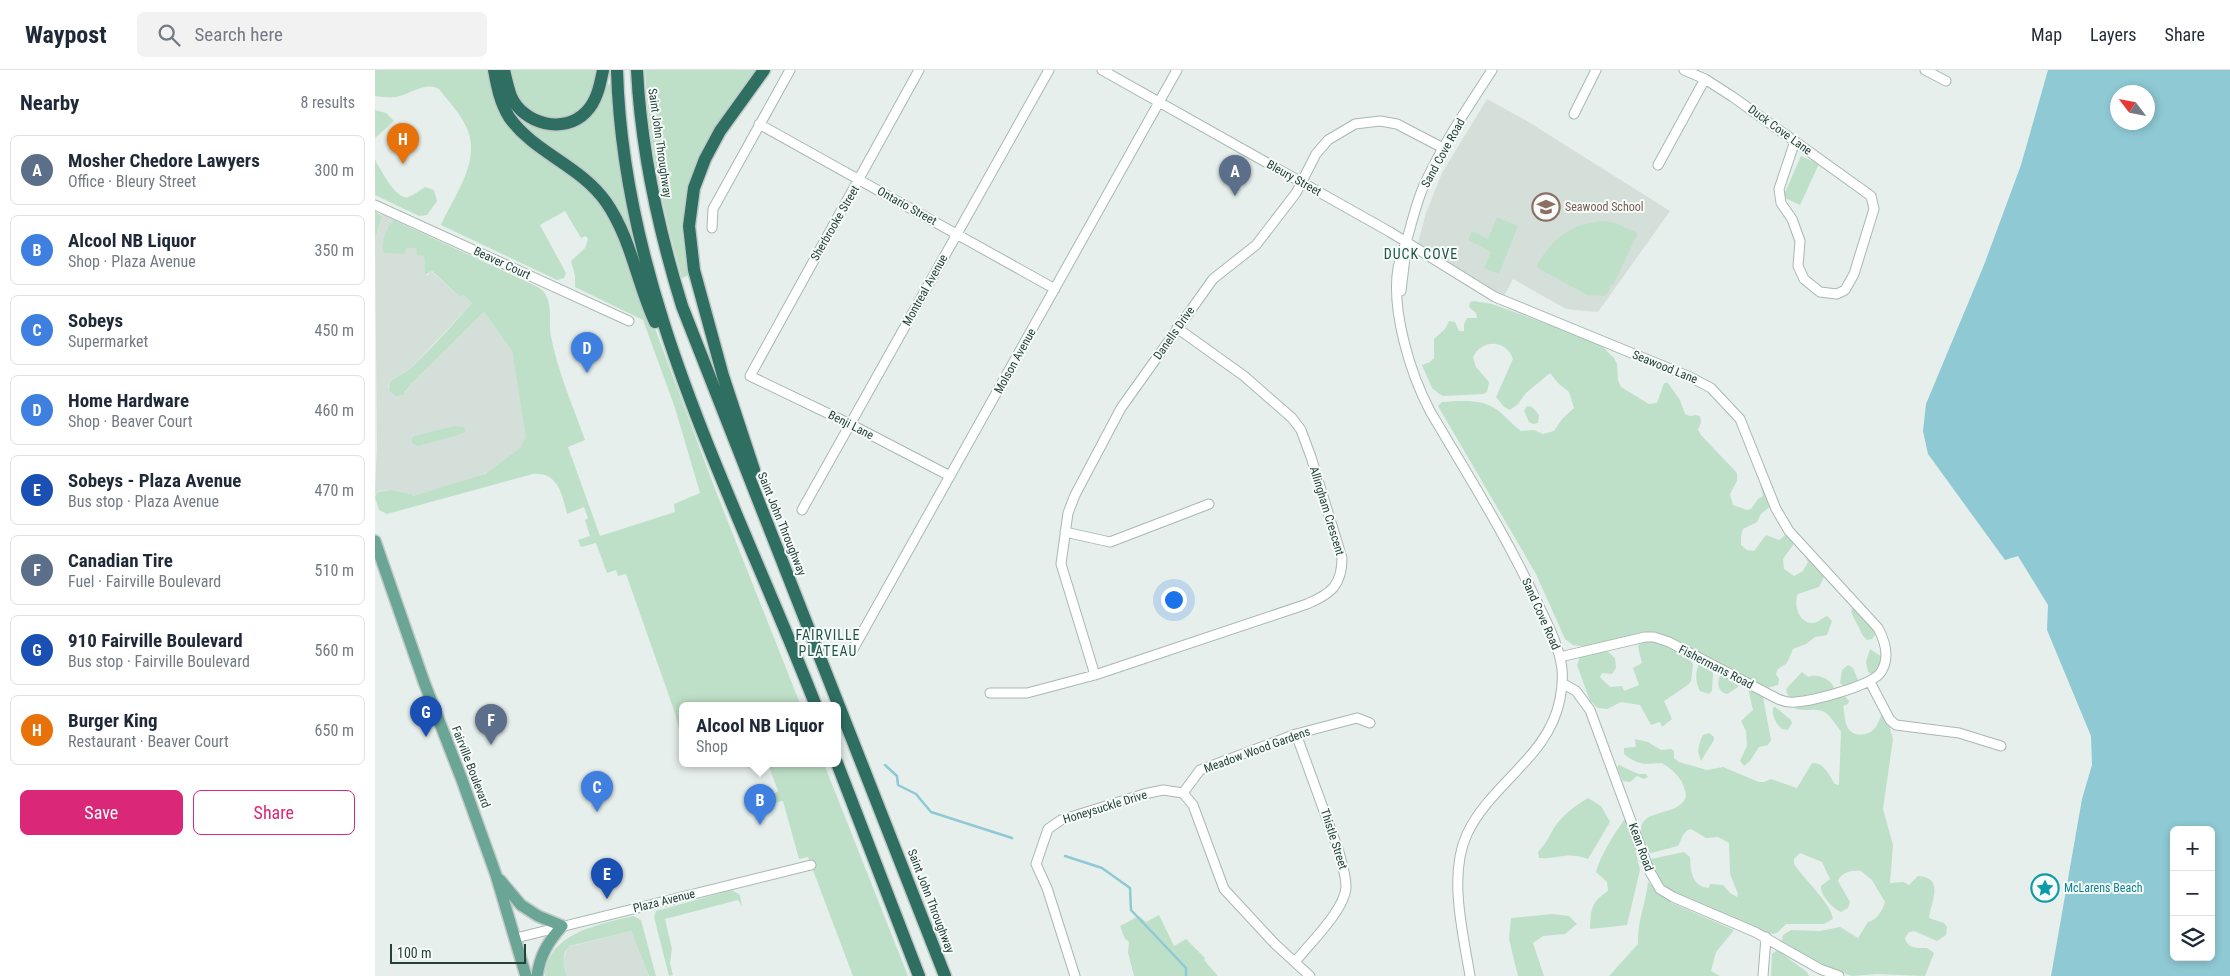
<!DOCTYPE html>
<meta charset="utf-8">
<style>
body{margin:0;font-family:"Roboto Condensed",sans-serif;background:#f2f2f3;color:#1f2937}
.controls{position:absolute;right:15px;bottom:15px;display:grid;overflow:hidden;border-radius:8px;box-shadow:0 2px 8px #0003}
.controls button{width:45px;height:45px;display:grid;place-items:center;padding:0;border:0;border-bottom:1px solid #e0e1e3;background:#fff;color:#1f2937;font:25px sans-serif}
.compass{position:absolute;left:1735px;top:15px;width:45px;height:45px;border-radius:50%;background:#fff;box-shadow:0 2px 8px #0003;rotate:302deg}
.scale{position:absolute;left:15px;bottom:12px;width:136px;box-sizing:border-box;padding-left:5px;border:2px solid #24423a;border-top:0;font-size:14px;line-height:18px;white-space:nowrap;color:#24423a;-webkit-text-stroke:4px #f7fbf9;paint-order:stroke}
.you{position:absolute;left:798px;top:529px;width:18px;height:18px;margin:-12px;border:4px solid #fff;border-radius:50%;background:#1a73e8;box-shadow:0 0 0 8px #1a73e833}
.badge{display:grid;place-items:center;width:32px;height:32px;border-radius:50%;background:#db2777;color:#fff;font-size:16px;font-weight:700}
.pin{position:absolute;translate:-50% -41px;filter:drop-shadow(0 1px 2px #0008)}
.pin::after{content:'';position:absolute;top:26px;width:18px;height:15px;background:inherit;clip-path:polygon(0 0,100% 0,50% 100%)}
.popup{position:absolute;left:304px;top:632px;width:162px;height:65px;box-sizing:border-box;display:grid;place-content:center;border-radius:8px;background:#fff;filter:drop-shadow(0 1px 4px #0005);font-size:16px;white-space:nowrap;color:#747a83}
.popup b{font-size:19px;color:#1f2937}
.popup::after{content:'';position:absolute;left:50%;top:100%;margin-left:-10px;border:10px solid transparent;border-top-color:#fff}
.list{margin:0;padding:0;list-style:none}
h2{display:flex;justify-content:space-between;align-items:center;height:65px;margin:0;padding:0 20px;font-size:21px}
h2 small{font-size:16px;font-weight:400;color:#747a83}
.list li{display:grid;grid-template-columns:32px 1fr auto;gap:15px;align-items:center;box-sizing:border-box;height:70px;margin:0 10px 10px;padding:0 10px;border:1px solid #e0e1e3;border-radius:8px}
.list b{display:block;font-size:19px;white-space:nowrap}
.list p{margin:0;font-size:16px;white-space:nowrap;color:#747a83}
.list em{font-size:16px;font-style:normal;color:#747a83}
.actions{display:flex;gap:10px;padding:15px 20px}
.actions a{flex:1;padding:11px 0;border:1px solid #db2777;border-radius:8px;text-align:center;font-size:18px;color:#db2777}
.actions .main{background:#db2777;color:#fff}
.icon{flex:none;width:28px;height:28px;fill:none;stroke:currentColor;stroke-width:2;stroke-linecap:round;stroke-linejoin:round}
.map{position:relative;flex:none;width:1855px;height:906px;overflow:hidden}
header{display:flex;align-items:center;gap:30px;box-sizing:border-box;height:70px;padding:0 25px;background:#fff;border-bottom:1px solid #e0e1e3}
header strong{font-size:24px}
nav{display:flex;gap:28px;margin-inline-start:auto;font-size:18px}
.search{width:350px;height:45px;background:#f2f2f3;display:flex;align-items:center;gap:12px;box-sizing:border-box;padding:0 18px;border-radius:8px;color:#747a83;font-size:19px}
main{display:flex}
aside{flex:1;background:#fff}
.map>svg:first-child{display:block}
</style>
<header>
<strong>Waypost</strong>
<div class="search"><svg class="icon" aria-label="search" viewBox="0 0 24 24"><circle cx="10" cy="10" r="6"/><path d="M15 15l6 6"/></svg>Search here</div>
<nav><a>Map</a><a>Layers</a><a>Share</a></nav>
</header>
<main>
<aside>
<h2>Nearby<small>8 results</small></h2>
<ul class="list">
<li><span class="badge" style="background:#5c6f8a">A</span><div><b>Mosher Chedore Lawyers</b><p>Office · Bleury Street</p></div><em>300 m</em></li>
<li><span class="badge" style="background:#3f7fe0">B</span><div><b>Alcool NB Liquor</b><p>Shop · Plaza Avenue</p></div><em>350 m</em></li>
<li><span class="badge" style="background:#3f7fe0">C</span><div><b>Sobeys</b><p>Supermarket</p></div><em>450 m</em></li>
<li><span class="badge" style="background:#3f7fe0">D</span><div><b>Home Hardware</b><p>Shop · Beaver Court</p></div><em>460 m</em></li>
<li><span class="badge" style="background:#1a4fb4">E</span><div><b>Sobeys - Plaza Avenue</b><p>Bus stop · Plaza Avenue</p></div><em>470 m</em></li>
<li><span class="badge" style="background:#5c6f8a">F</span><div><b>Canadian Tire</b><p>Fuel · Fairville Boulevard</p></div><em>510 m</em></li>
<li><span class="badge" style="background:#1a4fb4">G</span><div><b>910 Fairville Boulevard</b><p>Bus stop · Fairville Boulevard</p></div><em>560 m</em></li>
<li><span class="badge" style="background:#e8710a">H</span><div><b>Burger King</b><p>Restaurant · Beaver Court</p></div><em>650 m</em></li>
</ul>
<div class="actions"><a class="main">Save</a><a>Share</a></div>
</aside>
<div class="map">
<svg width="1855" height="906" viewBox="0 0 1855 906">
<rect width="100%" height="100%" fill="#e6efeb"/>
<path fill="#d4dfda" d="M1112 29 1152 51 1295 141 1223 242 1191 239 1138 209 1129 226 1043 173 1051 143 1067 103Z
M4 142 21 150 30 184V178H41L49 186 50 204 52 206 56 201 85 227 88 225 97 233 35 299 19 308 13 316 14 321 16 323H30L35 315 109 242 137 281 151 360V367L148 376 115 401 103 407 38 426 37 424 16 420 4 421 0 424 2 376 0 170 7 146Z
M256 861 274 906H192L188 889 193 877Z"/>
<path fill="#bfe0c8" d="M0 0H114L121 29 206 110 233 143 263 213 340 419 426 636H308L307 672 300 643 251 504 243 506 241 500 232 503 221 473 206 477 203 470 215 466 210 450 213 448 209 437 192 444C187 424 183 402 158 404L12 444 4 440 0 427 2 422 16 420 37 424 38 426 110 404 145 378 151 367 137 281 109 242 35 315 28 325 20 326 14 321C12 307 27 306 36 298 57 278 77 255 97 233L88 225 85 227 57 201 50 205 49 186 42 185 41 178H31L30 184 9 183C5 175 12 155 19 150L163 217C180 228 173 250 176 267 183 302 198 336 210 370L193 377 225 466 300 442 299 434 325 423 300 338 268 250 200 217V206L196 191 210 178 213 169 211 166 206 168 190 141 165 155 191 203 189 208 182 210 66 155C79 126 105 93 93 61 87 45 74 32 64 19 51 11 35 24 21 27 14 28 7 27 0 26Z
M134 0H224L219 20 204 43 177 51 150 39 140 23Z
M270 0H385L344 56 310 156V172L315 205 307 208C287 138 274 73 270 0Z
M237 14 248 106 258 161 252 163 244 143 143 51 147 47 187 59 229 15Z
M0 40 11 43 19 51 0 68Z
M1426 86 1444 94 1425 135 1408 127Z
M0 90C6 100 21 130 33 127 39 125 45 120 50 117L59 120 62 131 52 145 44 146 0 125Z
M0 141 7 146 0 170Z
M1122 147 1143 156 1124 204 1109 198 1116 182 1093 170 1097 161 1113 169Z
M1228 151 1240 153 1263 163 1238 215 1236 214 1234 221 1229 226 1212 225 1161 197C1176 170 1195 153 1228 151Z
M1099 231 1117 234 1219 271 1230 279 1239 288 1242 294 1243 310 1246 317 1274 334 1282 333 1289 313H1293L1305 330 1310 344 1315 346 1321 345 1325 346 1326 352 1323 360 1326 365 1362 403V411L1355 424 1358 435 1372 440 1376 439 1383 429 1388 426 1383 405 1397 435 1386 444 1382 452 1368 459 1366 466V475L1372 480 1379 481 1391 465 1404 470 1414 462 1420 472 1408 489 1409 499 1419 506 1428 501 1433 492 1428 482 1450 505 1444 517 1423 524C1418 534 1424 553 1437 553 1443 553 1447 548 1452 546L1457 551 1452 565 1440 567 1431 574 1418 579 1412 593 1403 599 1401 604 1404 609 1403 615 1392 618 1288 565 1211 577 1198 575 1190 569 1161 504 1063 336 1067 332C1087 331 1108 328 1125 342 1132 348 1138 355 1146 361L1159 360 1168 364 1179 361 1187 349 1199 338 1194 322 1184 314 1175 303 1151 323 1143 334 1135 340 1129 337 1121 327 1138 289C1131 269 1107 269 1098 287L1101 297 1114 312 1112 322 1109 324 1068 326 1063 323 1057 318 1047 295 1055 292 1059 288V269L1070 259 1074 251 1080 252 1084 261H1089V254L1092 248H1102L1101 243 1094 237 1095 232Z
M1152 336 1157 337 1164 345 1163 353 1158 354 1154 352 1149 341Z
M79 356 89 357 91 361 83 365 43 376 37 373V368L40 366Z
M1478 536 1495 553 1501 563 1497 569 1492 570 1488 566 1476 542Z
M1265 571H1283L1313 586 1316 590 1318 595 1316 611 1313 615 1289 631 1297 649 1287 657 1285 652 1276 655 1265 635 1246 632 1232 639 1223 638 1215 631 1202 595 1205 587 1232 581 1240 588 1241 598 1237 604 1227 603 1225 607 1235 617 1247 616 1249 621 1264 615 1258 598 1267 593 1263 577Z
M1495 579 1507 587 1506 596 1497 604 1493 602 1491 592Z
M1325 592 1336 597 1338 604 1337 621 1334 624 1325 621C1320 613 1320 600 1325 592Z
M1473 595 1478 598 1483 610 1482 612 1469 616 1465 613 1467 600Z
M1427 602 1433 607C1441 603 1458 609 1459 619L1414 629 1411 619Z
M1347 603 1364 614 1363 617 1352 624C1342 622 1341 610 1347 603Z
M1373 618 1387 624 1388 627 1396 670 1393 675 1384 677 1375 691 1369 696 1365 691 1372 676 1371 661 1366 651 1378 640Z
M1466 625 1471 627 1474 631 1473 634 1468 636C1470 643 1469 649 1472 656 1476 667 1492 667 1499 659 1503 655 1504 649 1507 645L1513 652 1518 669 1508 739 1518 775 1515 813 1528 812 1534 815 1543 806C1570 807 1556 832 1554 848L1569 853 1572 857 1571 865 1562 871 1539 861 1534 862 1530 868C1532 879 1543 878 1552 878L1559 883 1550 906 1502 904 1477 906 1452 897 1407 871 1408 865 1416 860 1445 861 1465 857 1483 868 1493 852C1502 850 1508 840 1510 832L1497 810 1486 801C1477 800 1466 802 1463 811L1475 832 1473 838 1466 842C1457 838 1445 825 1446 816L1455 809 1447 792 1425 783 1419 789V794C1427 807 1456 833 1458 849L1449 854H1411L1402 863 1395 864 1306 827C1286 818 1283 811 1275 791L1276 789 1309 782 1315 787C1316 801 1316 816 1334 818L1335 814 1348 815 1355 823 1362 827 1363 824 1355 804 1354 773 1343 767 1331 768 1316 759C1307 761 1307 770 1303 776L1276 783C1270 780 1270 776 1268 770 1256 735 1302 750 1311 727 1310 711 1300 701 1287 693 1270 694 1264 696 1249 684V678L1261 677 1260 669 1273 672 1286 680 1296 679 1299 681V688L1304 692 1332 700 1348 697 1384 712H1389L1396 709 1422 718 1437 693C1449 692 1454 705 1460 714L1464 715 1466 662C1463 657 1455 646 1451 643 1442 636 1429 643 1419 638Z
M1399 636 1416 650 1417 653 1413 660 1407 659C1401 654 1395 643 1399 636Z
M1334 663 1339 667V670L1326 691 1323 682C1324 677 1325 669 1328 665Z
M393 694H449L533 906H478L433 787 424 789 408 731 399 733 397 725 403 721Z
M1244 695 1263 704H1271L1273 707 1269 709 1262 706 1255 712 1248 711 1242 698Z
M1213 728 1226 736 1235 752 1213 789C1189 781 1184 790 1164 788L1163 782C1170 775 1174 767 1179 758 1188 744 1199 737 1213 728Z
M1252 746 1265 800 1252 855 1215 859C1216 839 1216 832 1233 821L1232 812 1221 802C1227 782 1239 764 1252 746Z
M1273 812 1297 833 1359 860 1341 882 1336 901 1345 906H1234L1263 874C1262 852 1271 833 1273 812Z
M357 820 365 825 367 836 363 830 290 849 297 879 295 893 298 905 294 906 279 847 281 841Z
M1177 844 1194 846 1202 854 1190 864 1168 866 1158 873 1169 906H1143L1134 869 1136 848Z
M784 845 799 876 811 869 830 888 829 890 843 906H759L753 882 754 872 750 869 745 856 764 846 771 852Z
M258 846 266 850 281 906H274L256 861 195 876C185 884 189 895 192 906H170C172 863 225 854 258 846Z
M1402 880 1432 902 1434 906H1396L1397 884Z"/>
<path fill="#8ec9d4" fill-rule="evenodd" d="M1673 0H1855V906H1676L1707 729 1717 695 1716 666 1672 560 1673 535 1643 486 1630 490 1553 384 1548 361 1551 334 1609 195 1646 95ZM1742 22H1772V52H1742ZM1799 760H1836V887H1799Z"/>
<g fill="none" stroke-linecap="round" stroke-linejoin="round">
<path stroke="#8ec9d4" stroke-width="2.5" d="M510 695 522 706 523 715 541 724 556 742 637 768
M690 786 727 798 755 818 756 840 811 898V906"/>
<g stroke="#a8b8b2" stroke-width="11">
<path id="minor" d="M544 0 375 306 475 354 575 406
M727 0 1015 162 1120 227 1315 307 1336 318 1365 349 1401 439 1414 461 1503 558C1510 571 1515 588 1506 602 1497 616 1437 631 1420 632 1413 633 1407 631 1401 628L1294 572 1279 567H1270L1185 587
M1309 0 1330 9 1358 27 1496 126 1499 139 1479 204 1470 220 1462 224 1445 222 1429 209 1423 196 1425 171 1417 149 1406 133 1404 119 1420 71
M1550 0 1571 11
M1199 44 1221 0
M384 54 680 219
M1283 95 1330 9
M0 135 254 251
M337 158 338 139 415 0
M1026 221 1031 179
M427 440 674 0
M690 462 735 472 834 434
M477 581 802 0
M720 605 686 494 693 443 700 425 746 338 838 209 881 175 921 123 941 84 953 70 980 54 1005 51 1022 54 1068 78
M1495 612 1515 650 1521 655 1584 663 1626 676
M1187 613 1201 621 1215 640 1274 800 1285 819 1298 827 1380 862 1445 899 1464 906
M615 623H652L720 605 932 534C956 524 967 515 967 488L936 387 926 360 917 348 869 306 802 258
M808 723 825 700 921 664 982 648 995 653
M141 868 436 795
M920 892C934 874 970 840 971 817 971 805 967 794 964 782L921 664
M700 906 672 818 661 794 673 759 686 750 769 724 788 720 808 723 818 735 849 819 900 874 935 906
M1095 906C1088 863 1073 805 1092 764 1116 713 1174 687 1185 629 1187 619 1188 609 1187 599 1184 575 1172 553 1162 532 1131 465 1092 404 1055 341 1035 303 1016 240 1023 198 1025 188 1029 178 1032 169 1038 149 1042 129 1051 111 1069 72 1094 36 1117 0
M1388 906 1391 867"/>
</g>
<g stroke="#c2cac8" stroke-width="14">
<path id="major" d="M0 471 49 612 87 710 121 805 151 906
M125 810 146 835 163 846 187 856C173 872 165 885 162 906"/>
</g>
<g stroke="#c2cac8" stroke-width="15">
<path id="highway" d="M119 0C122 17 125 32 134 47 159 83 205 95 231 132 256 168 262 213 280 252
M129 0C131 8 133 18 136 26 148 54 189 65 211 42 222 31 225 15 228 0
M242 0C248 226 361 430 441 636
M262 0C266 81 283 158 307 236L570 906
M379 400 348 306 319 200 314 156 319 118 330 89 345 61 389 0
M462 693 544 906"/>
</g>
<use href="#minor" stroke="#fff" stroke-width="9"/>
<use href="#major" stroke="#6aa596" stroke-width="11"/>
<use href="#highway" stroke="#2f6f62" stroke-width="12"/>
</g>
<defs>
<g id="school-ring" transform="scale(1.4375)"><circle r="9.5" fill="#f7fbf9" stroke="#8d6e63" stroke-width="1.5"/><path d="M0-5L7-2L0 1L-7-2ZM-4 1L0 2.5L4 1V4Q0 6-4 4Z" fill="#8d6e63"/></g>
<g id="sight-ring" transform="scale(1.4375)"><circle r="9.5" fill="#f7fbf9" stroke="#0f9aa8" stroke-width="1.5"/><path d="M0-6L1.8-2.2L6-1.7L2.9 1.2L3.7 5.4L0 3.3L-3.7 5.4L-2.9 1.2L-6-1.7L-1.8-2.2Z" fill="#0f9aa8"/></g>
</defs>
<g fill-rule="evenodd">
<use href="#school-ring" x="1171" y="137"/>
<use href="#sight-ring" x="1670" y="818"/>
</g>
<g text-anchor="middle" stroke-width="4" stroke-linejoin="round" paint-order="stroke">
<g font-size="12" fill="#24423a" stroke="#f7fbf9">
<text transform="translate(1405 60) rotate(36)" y="4">Duck Cove Lane</text>
<text transform="translate(285 73) rotate(82)" y="4">Saint John Throughway</text>
<text transform="translate(1068 83) rotate(-61)" y="4">Sand Cove Road</text>
<text transform="translate(919 108) rotate(29)" y="4">Bleury Street</text>
<text transform="translate(532 136) rotate(29)" y="4">Ontario Street</text>
<text transform="translate(460 153) rotate(-60)" y="4">Sherbrooke Street</text>
<text transform="translate(127 193) rotate(25)" y="4">Beaver Court</text>
<text transform="translate(550 220) rotate(-61)" y="4">Montreal Avenue</text>
<text transform="translate(799 263) rotate(-55)" y="4">Danells Drive</text>
<text transform="translate(640 291) rotate(-61)" y="4">Molson Avenue</text>
<text transform="translate(1290 297) rotate(22)" y="4">Seawood Lane</text>
<text transform="translate(476 355) rotate(27)" y="4">Benji Lane</text>
<text transform="translate(952 441) rotate(73)" y="4">Allingham Crescent</text>
<text transform="translate(407 454) rotate(68)" y="4">Saint John Throughway</text>
<text transform="translate(1166 544) rotate(66)" y="4">Sand Cove Road</text>
<text transform="translate(1341 597) rotate(27)" y="4">Fishermans Road</text>
<text transform="translate(882 680) rotate(-20)" y="4">Meadow Wood Gardens</text>
<text transform="translate(96 697) rotate(69)" y="4">Fairville Boulevard</text>
<text transform="translate(730 737) rotate(-17)" y="4">Honeysuckle Drive</text>
<text transform="translate(959 769) rotate(72)" y="4">Thistle Street</text>
<text transform="translate(1266 777) rotate(70)" y="4">Kean Road</text>
<text transform="translate(289 831) rotate(-14)" y="4">Plaza Avenue</text>
<text transform="translate(556 831) rotate(69)" y="4">Saint John Throughway</text>
</g>
<g font-size="12" fill="#785e54" stroke="#f7fbf9" text-anchor="start">
<text x="1190" y="141">Seawood School</text>
</g>
<g font-size="12" fill="#0d838f" stroke="#f7fbf9" text-anchor="start">
<text x="1689" y="822">McLarens Beach</text>
</g>
<g font-size="14" letter-spacing="1" fill="#1f5548" stroke="#f7fbf9">
<text x="1046" y="189">DUCK COVE</text>
<text x="453" y="570">FAIRVILLE<tspan x="453" dy="16">PLATEAU</tspan></text>
</g>
</g>
</svg>
<div class="controls">
<button>+</button>
<button>−</button>
<button><svg class="icon" aria-label="layers" viewBox="0 0 24 24"><path d="M12 4l9 5-9 5-9-5zM3 14l9 5 9-5"/></svg></button>
</div>
<svg class="compass" viewBox="-18 -18 36 36"><path d="M0-13l5 13h-10z" fill="#e53935"/><path d="M0 13l5-13h-10z" fill="#747a83"/></svg>
<div class="scale">100 m</div>
<div class="you"></div>
<div class="pin badge" style="left:860px;top:126px;background:#5c6f8a">A</div>
<div class="pin badge" style="left:385px;top:755px;background:#3f7fe0">B</div>
<div class="popup"><b>Alcool NB Liquor</b>Shop</div>
<div class="pin badge" style="left:222px;top:742px;background:#3f7fe0">C</div>
<div class="pin badge" style="left:212px;top:303px;background:#3f7fe0">D</div>
<div class="pin badge" style="left:232px;top:829px;background:#1a4fb4">E</div>
<div class="pin badge" style="left:116px;top:675px;background:#5c6f8a">F</div>
<div class="pin badge" style="left:51px;top:667px;background:#1a4fb4">G</div>
<div class="pin badge" style="left:28px;top:94px;background:#e8710a">H</div>
</div>
</main>
